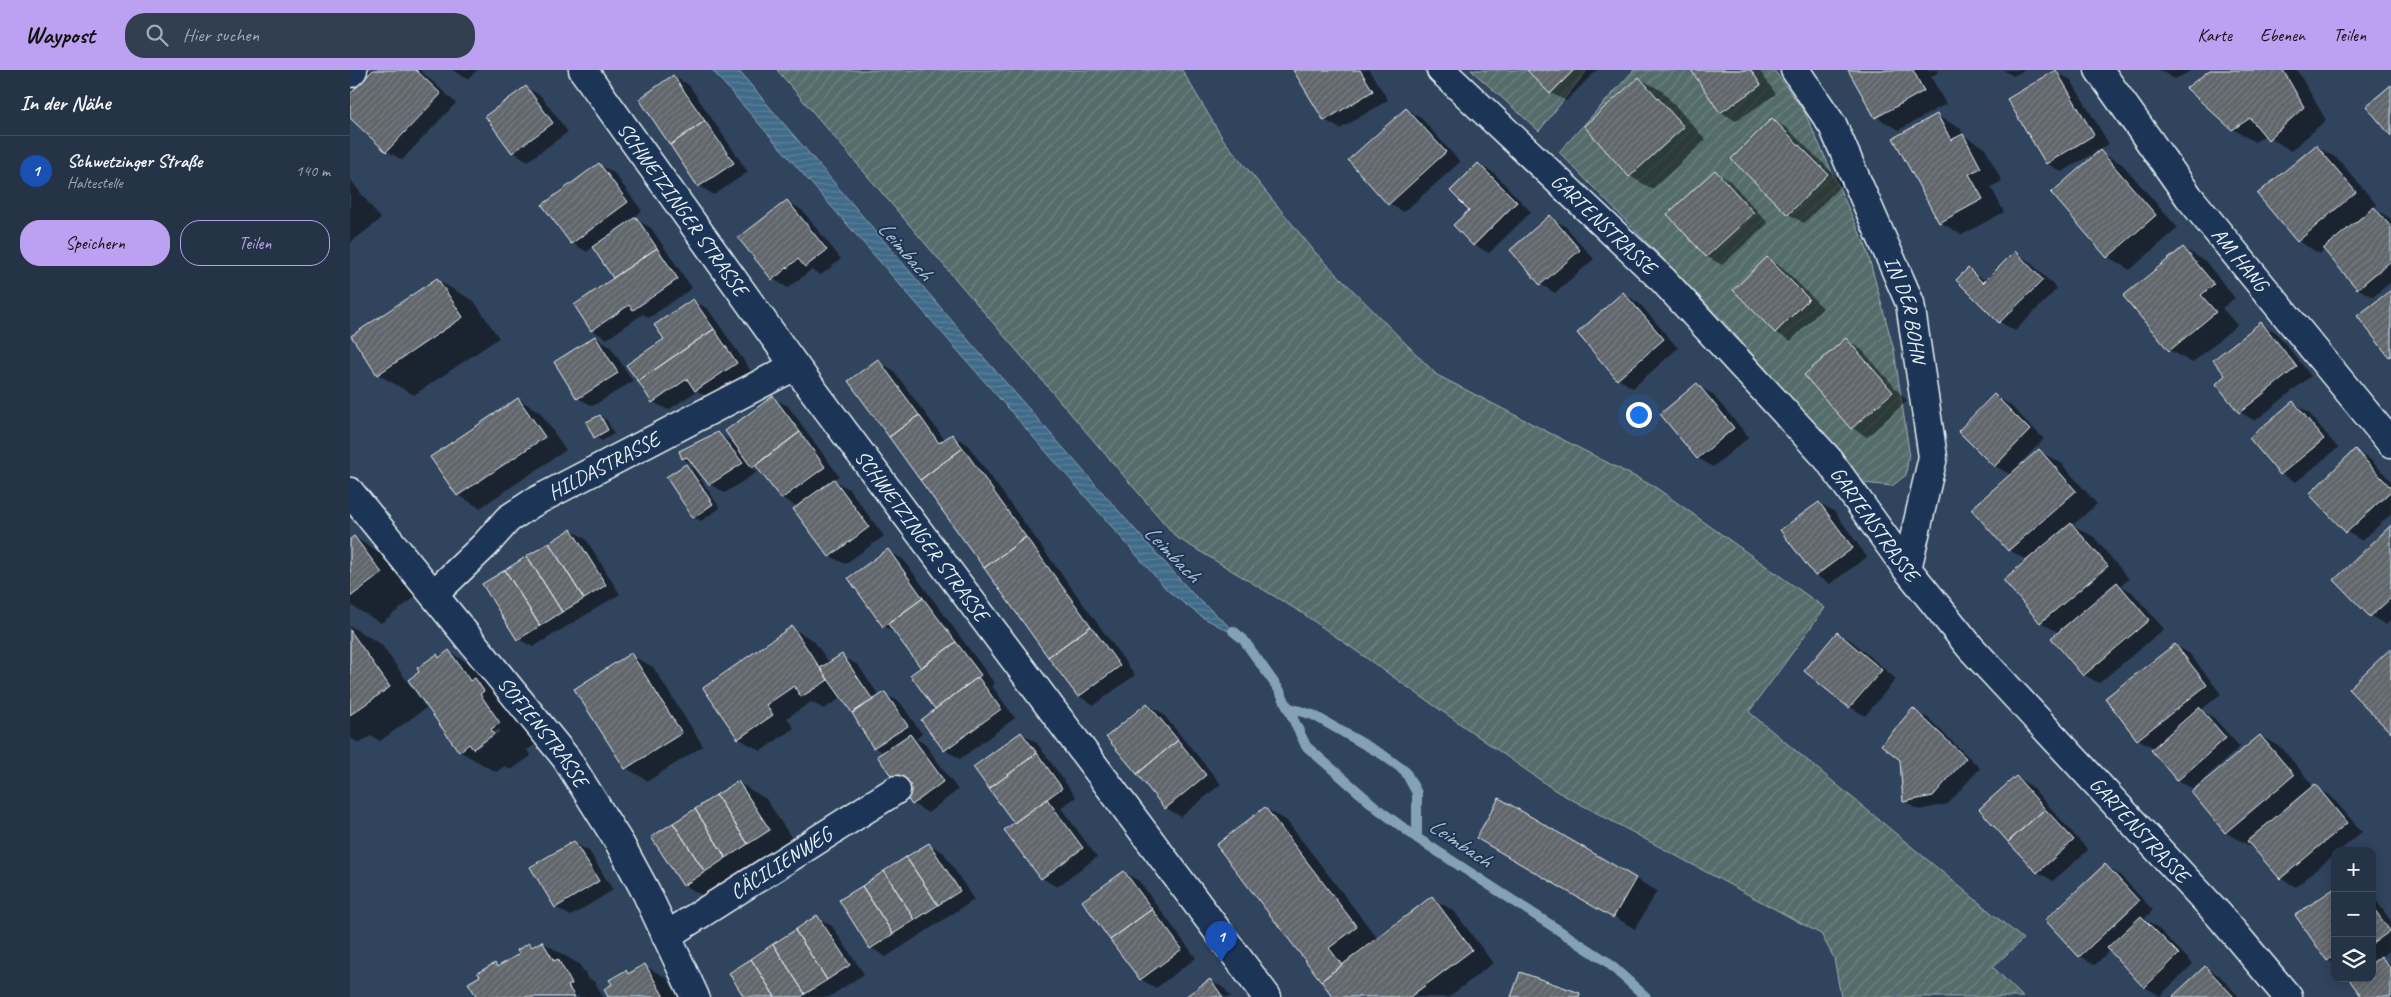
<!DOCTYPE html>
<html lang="de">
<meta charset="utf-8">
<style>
body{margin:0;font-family:Caveat,sans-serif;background:#313f51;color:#f1f3f6}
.controls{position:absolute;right:15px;bottom:15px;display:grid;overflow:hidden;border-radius:10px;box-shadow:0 2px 12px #0003}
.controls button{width:45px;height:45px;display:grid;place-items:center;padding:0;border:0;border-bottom:1px solid #424e5f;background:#253346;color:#f1f3f6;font:25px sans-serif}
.you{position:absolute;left:1288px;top:344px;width:18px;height:18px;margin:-12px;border:4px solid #fff;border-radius:50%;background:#1a73e8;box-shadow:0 0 0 8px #1a73e833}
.badge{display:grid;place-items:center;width:32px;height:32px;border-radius:50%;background:#bca0f2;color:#fff;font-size:16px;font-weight:700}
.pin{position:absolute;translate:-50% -41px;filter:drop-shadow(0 1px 2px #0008)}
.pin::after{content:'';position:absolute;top:26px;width:18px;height:15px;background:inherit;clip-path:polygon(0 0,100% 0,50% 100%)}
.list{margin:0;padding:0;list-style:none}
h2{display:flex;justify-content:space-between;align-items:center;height:65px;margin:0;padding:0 20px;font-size:21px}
h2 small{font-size:16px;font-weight:400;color:#a3aab3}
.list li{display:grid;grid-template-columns:32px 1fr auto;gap:15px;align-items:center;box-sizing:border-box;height:70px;padding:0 20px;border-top:1px solid #424e5f}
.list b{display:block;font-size:19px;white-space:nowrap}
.list p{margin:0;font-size:16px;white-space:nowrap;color:#a3aab3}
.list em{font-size:16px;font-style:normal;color:#a3aab3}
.actions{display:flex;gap:10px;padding:15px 20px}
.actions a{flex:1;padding:11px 0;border:1px solid #bca0f2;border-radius:20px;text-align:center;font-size:18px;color:#bca0f2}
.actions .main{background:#bca0f2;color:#111}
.icon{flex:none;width:28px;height:28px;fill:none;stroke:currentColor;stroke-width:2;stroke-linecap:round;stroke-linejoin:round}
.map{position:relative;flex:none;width:2041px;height:927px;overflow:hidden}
header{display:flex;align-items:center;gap:30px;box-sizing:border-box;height:70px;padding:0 25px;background:#bca0f2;color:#111}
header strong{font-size:24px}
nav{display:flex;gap:28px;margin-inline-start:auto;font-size:18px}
.search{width:350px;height:45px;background:#313f51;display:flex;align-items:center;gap:12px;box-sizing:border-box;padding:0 18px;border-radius:20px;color:#a3aab3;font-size:19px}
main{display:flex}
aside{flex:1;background:#253346}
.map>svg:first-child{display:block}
</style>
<header>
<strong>Waypost</strong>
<div class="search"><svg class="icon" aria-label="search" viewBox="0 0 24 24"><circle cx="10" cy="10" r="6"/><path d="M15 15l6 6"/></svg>Hier suchen</div>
<nav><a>Karte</a><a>Ebenen</a><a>Teilen</a></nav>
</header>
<main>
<aside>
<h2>In der Nähe<small></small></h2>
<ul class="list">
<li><span class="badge" style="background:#1a4fb4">1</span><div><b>Schwetzinger Straße</b><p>Haltestelle</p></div><em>140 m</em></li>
</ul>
<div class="actions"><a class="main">Speichern</a><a>Teilen</a></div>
</aside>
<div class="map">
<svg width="2041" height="927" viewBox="0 0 2041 927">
<defs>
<pattern id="garden-furrows" width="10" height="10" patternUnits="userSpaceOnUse" patternTransform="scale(1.25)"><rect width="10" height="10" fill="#546d6b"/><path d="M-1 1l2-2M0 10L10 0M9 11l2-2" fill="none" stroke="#6d8281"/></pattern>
<pattern id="water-rules" width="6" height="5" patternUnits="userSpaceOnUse" patternTransform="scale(1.25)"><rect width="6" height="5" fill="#416b89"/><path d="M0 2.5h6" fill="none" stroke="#5c819a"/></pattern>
<pattern id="building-hatch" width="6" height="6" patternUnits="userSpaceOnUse" patternTransform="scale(1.25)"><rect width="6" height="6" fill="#60666b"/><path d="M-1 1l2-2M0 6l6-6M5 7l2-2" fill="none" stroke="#777c81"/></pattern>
</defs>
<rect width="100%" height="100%" fill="#31445d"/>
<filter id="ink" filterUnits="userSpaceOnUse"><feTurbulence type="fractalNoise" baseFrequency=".02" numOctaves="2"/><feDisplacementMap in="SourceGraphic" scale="10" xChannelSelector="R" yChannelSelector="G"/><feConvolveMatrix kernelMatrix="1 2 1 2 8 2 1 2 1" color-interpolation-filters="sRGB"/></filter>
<g filter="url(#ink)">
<path fill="url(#garden-furrows)" stroke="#9eafb2" d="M427 0H832L873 69 965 182 1087 305 1305 417 1475 538 1399 642 1673 869 1643 897 1673 927H1491L1484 888 1471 864 1206 721 952 543 826 467Z
M1121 0H1237L1189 61Z
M1284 0H1424L1454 41 1516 177 1544 280 1559 381 1556 405 1542 416 1514 413 1375 253 1209 82Z"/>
<path fill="url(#water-rules)" stroke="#84a1b5" d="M362 0H388L620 272 789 464 843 524 893 569 852 547 818 521Z"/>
<path fill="#0007" fill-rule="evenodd" d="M0 0H70L106 33 52 90 37 81 0 47Z
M102 0H128L117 9Z
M945 0H1019L1038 30 990 59 975 50Z
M1178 0H1247L1216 31 1201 23Z
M1343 0H1409L1426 24 1386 51 1371 42Z
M1500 0H1587L1588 2 1581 7 1596 34 1549 60 1526 47Z
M1653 0H1675L1663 6Z
M1809 0H1843L1825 9Z
M1862 0H1947L1976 50 1941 81 1916 65 1905 72 1883 59Z
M1706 2 1721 10 1759 74 1712 102 1696 93Z
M323 6 339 15 398 102 364 125 349 116 290 29Z
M1289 8 1312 21 1356 70 1302 119 1280 106Z
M176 17 191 26 218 62 178 91 163 82Z
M1056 39 1071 48 1110 92 1054 142 1039 134Z
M1587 46 1610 58 1614 66 1635 78 1652 111 1641 117 1654 142 1612 165 1590 152Z
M1422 50 1437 58 1493 113 1454 153 1438 144Z
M1966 76 1988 89 2027 135 2024 138 2041 149V212L2023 227 2008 219 1975 179 1970 184 1948 171Z
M1750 82 1772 94 1828 158 1780 200 1758 187Z
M249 94 264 103 292 141 278 152 279 154 286 149 301 158 342 218 299 248 293 244 257 269 242 260 265 209 243 177 237 182 222 173Z
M1129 95 1144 103 1181 142 1139 183 1124 175 1121 140Z
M1365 102 1380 111 1418 153 1372 195 1356 186Z
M0 109 31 149 0 173Z
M437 131 452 140 491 189 471 205 461 200 438 218 423 209Z
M1200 147 1215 156 1244 189 1205 223 1190 214Z
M1833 178 1855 191 1885 228 1872 238 1887 255 1842 293 1820 280Z
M1665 183 1680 192 1707 219 1665 261 1650 252 1618 200 1636 211Z
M1417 188 1432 197 1473 238 1441 271 1425 262Z
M87 210 124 231 149 268 64 325 27 304Z
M1274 224 1289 233 1328 278 1283 318 1268 309 1228 263Z
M343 230 358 239 401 301 361 329 347 321 318 340 303 332 315 270Z
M1911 254 1926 262 1961 306 1905 351 1890 342 1877 306Z
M245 267 260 276 283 311 243 336 228 328Z
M1496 270 1511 279 1557 331 1517 367 1502 358Z
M528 291 543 300 595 370 602 365 617 374 785 605 744 635 728 626Z
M1347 315 1362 324 1399 367 1363 397 1348 388Z
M1645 326 1660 335 1694 369 1663 401 1665 402 1689 381 1711 393 1747 434 1723 455 1744 467 1779 509 1771 516 1782 522 1814 559 1749 613 1734 605 1709 563 1690 552 1678 491 1659 480 1661 405 1645 396Z
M423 328 438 336 489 406 483 410 499 419 534 466 495 494 480 486 447 437 432 428 412 402 402 396 407 402 375 423 360 414 345 396 333 389 331 382 368 364 386 374Z
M168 329 190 342 216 380 130 438 108 425Z
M1943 333 1958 342 1988 378 1946 412 1931 404Z
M250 346 257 350 264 364 252 371 245 367Z
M2006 381 2021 390 2041 411V444L2012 471 1997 462 1960 424Z
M337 395 344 399 370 438 351 451 344 447Z
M1470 433 1485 442 1517 487 1480 514 1465 505Z
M2041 457V550L2036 555 2021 546 1986 510Z
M221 460 236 469 270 524 183 577 168 569Z
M4 467 41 489 68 525 31 553 0 535V470Z
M538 481 553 489 645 614 642 616 665 648 610 689 595 680 587 639 562 606 572 598 547 564 534 556 499 508Z
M0 556 31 574 76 638 30 671 21 666 9 673 0 668Z
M442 558 464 571 480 594 492 586 508 595 530 627 535 624 550 632 572 664 566 669 575 674 608 720 578 743 563 734 534 683 524 677 491 628 474 639 461 632 437 648 444 658 411 681 389 669 355 618Z
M1488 563 1503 572 1546 609 1515 646 1500 637 1456 600Z
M1825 575 1840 584 1871 624 1851 640 1864 648 1890 677 1843 719 1828 710 1804 678 1788 669Z
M99 582 136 603 186 674 177 680 181 686 161 700 155 696 146 702 109 681 71 602 87 585 91 588ZM149 659 150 661 126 679V676Z
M281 585 303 597 353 676 298 711 276 698Z
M797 634 812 643 871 714 831 747 816 738Z
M1563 640 1578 648 1630 698 1598 734 1569 740 1554 731Z
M671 663 686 672 726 727 711 738 747 787 707 817 692 808 666 753Z
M1911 666 1933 679 1964 717 1980 725 2012 762 1989 781H1985V784L1946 817 1930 808 1900 773 1898 775 1875 762Z
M1666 707 1681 716 1738 780 1703 811 1688 802Z
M388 712 416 729 447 776 362 831 334 815Z
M1149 730 1307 821 1285 859 1128 767Z
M915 738 937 751 1028 869 1082 828 1104 841 1143 893 1099 927H985Z
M224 773 239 781 263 820 221 846 205 837Z
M579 774 594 783 624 830 536 887 521 878Z
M1755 796 1770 805 1803 840 1794 849 1806 856 1843 894 1810 926 1795 917 1760 880 1745 895 1730 886Z
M774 802 789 811 846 888 806 918 790 909Z
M1985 819V894L1978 890Z
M2022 825 2041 851V880L2030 887 2041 894V927H2014L2022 908Z
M467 847 482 856 514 904 479 927H396Z
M192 872 229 894 238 908 245 912 253 927H128L131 907 145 895 149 897 171 885 179 874 184 877Z
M295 896 317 908 328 927H260L263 915 276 902 280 904Z
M1855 897 1870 906 1889 927H1826Z
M860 910 875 919 881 927H837Z"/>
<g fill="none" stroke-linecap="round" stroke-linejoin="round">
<path stroke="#84a1b5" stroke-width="10" d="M883 561 893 569 930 621 956 676 1028 739 1067 768 1256 891 1296 927
M937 637 963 645 1033 685 1055 701 1067 723V768"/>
</g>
<path fill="url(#building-hatch)" stroke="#e8f1f8" d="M23 0H66L91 24 36 82 0 48V24Z
M943 0H1010L1023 21 974 51Z
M1177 0H1224L1200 24Z
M1341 0H1401L1411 15 1370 43Z
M1498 0H1563L1574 21 1525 48Z
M1706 0 1744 65 1696 94 1657 29Z
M1860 0H1933L1954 37 1918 70 1900 48 1882 60 1836 18Z
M323 5 355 51 320 75 289 29Z
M1289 7 1334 57 1279 107 1234 56Z
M2041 15V66L2016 36Z
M176 16 203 53 162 83 135 46Z
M1056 38 1096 82 1038 135 998 90Z
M1587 44 1601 70 1613 64 1631 98 1619 104 1633 129 1589 153 1543 68Z
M1422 48 1478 104 1438 145 1381 89Z
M355 51 384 93 348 117 320 75Z
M1966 75 2006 122 1947 172 1907 124Z
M1750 80 1806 145 1757 188 1701 123Z
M249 93 278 132 221 174 192 135Z
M1128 93 1167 132 1123 176 1103 155 1119 140 1100 121Z
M1365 100 1404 143 1356 187 1317 144Z
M437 130 477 180 455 197 448 189 422 210 388 168Z
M2024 137 2041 157V191L2007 219 1973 179Z
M1200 145 1230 180 1190 215 1160 180Z
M286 147 307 178 263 208 242 177Z
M1833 177 1864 214 1851 225 1866 242 1819 281 1773 226Z
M307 178 328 209 283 240 279 235 241 261 224 235Z
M1665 181 1693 210 1649 253 1606 210 1618 198 1633 213Z
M1417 187 1459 229 1425 263 1383 220Z
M87 208 113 247 27 305 1 266Z
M2041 220V286L2039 287 2007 246Z
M1273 222 1314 269 1267 310 1227 263Z
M343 229 364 259 288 311 276 295 314 269 304 255Z
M1911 252 1947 297 1889 343 1866 314 1875 305 1863 290Z
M364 259 387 293 345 321 337 309 302 333 288 311Z
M245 266 268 303 227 329 204 292Z
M1496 268 1543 322 1501 359 1454 305Z
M528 289 569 345 539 367 498 311Z
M1347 313 1384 358 1347 389 1310 344Z
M1644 324 1680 360 1644 397 1608 361Z
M423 326 450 362 402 398 375 361Z
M168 328 195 367 107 426 80 387Z
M1943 331 1974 369 1930 405 1899 368Z
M250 345 258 360 244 368 236 352Z
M569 345 589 373 602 364 613 378 570 410 539 367Z
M368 362 393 393 359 415 337 387 332 389 329 381Z
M450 362 475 397 431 429 405 395Z
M613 378 676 467 634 498 570 410Z
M1689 379 1726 421 1658 481 1621 439Z
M2005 379 2041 418V421L1996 463 1959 424Z
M336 394 363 434 343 448 316 407Z
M484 409 519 457 479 487 443 439Z
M1469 432 1503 478 1465 506 1430 460Z
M1721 453 1758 496 1690 553 1653 510Z
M2041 455V528L2020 547 1984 510Z
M221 459 256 515 234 529 199 473Z
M4 466 32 503 0 527V469Z
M676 467 741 556 698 587 634 498Z
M199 473 234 529 212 542 177 486Z
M538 479 573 528 533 557 498 508Z
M177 486 212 542 190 556 155 500Z
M155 500 190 556 167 570 132 514Z
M1767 512 1799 550 1733 606 1701 568Z
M573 528 606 572 571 598 538 554Z
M442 556 478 610 451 627 444 616 416 635 423 645 388 669 353 618Z
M741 556 770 596 728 627 698 587Z
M0 560 40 617 0 645Z
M1487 562 1532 600 1499 638 1454 601Z
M606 572 631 605 585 639 560 605Z
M1825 574 1857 615 1787 670 1755 628Z
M2041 578V663L1998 619Z
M99 580 120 611 125 608 134 621 130 624 150 653 141 659 144 664 123 679 119 674 109 682 58 610 69 602 67 598 87 584 89 588Z
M281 583 332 663 275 699 224 619Z
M492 584 523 630 502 643 470 598Z
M628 607 651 639 594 681 571 650Z
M535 622 558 656 523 678 502 643Z
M797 633 828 670 787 704 756 667Z
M1849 637 1876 668 1827 711 1801 680Z
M1563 638 1616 688 1583 726 1553 732 1550 690 1531 675Z
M671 662 687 683 639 719 623 697Z
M560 664 594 711 562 735 527 686Z
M1910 665 1944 705 1875 763 1841 722Z
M828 670 856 705 815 739 787 704Z
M687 683 712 718 664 753 639 719Z
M1666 706 1695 739 1658 772 1629 739Z
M388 711 420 760 398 774 366 725Z
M1965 714 1997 753 1930 809 1897 771Z
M366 725 398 774 376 788 345 739Z
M1149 728 1286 808 1263 848 1126 768Z
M697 729 733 778 691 809 654 760Z
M915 737 1007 857 979 878 992 895 971 911 866 775Z
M345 739 376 788 355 802 323 753Z
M1695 739 1724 770 1687 803 1658 772Z
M323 753 355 802 333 816 301 767Z
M224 771 249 811 205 838 180 797Z
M579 773 610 821 588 835 556 787Z
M556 787 588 835 565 850 534 801Z
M1755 794 1789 831 1729 887 1695 850Z
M534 801 565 850 543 864 512 816Z
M774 801 802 839 760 870 732 831Z
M512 816 543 864 520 879 489 830Z
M1985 818V885L1977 891 1945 845Z
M1082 826 1122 880 1060 927H983L971 911Z
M2022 836 2040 861 2022 874Z
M802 839 832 879 790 910 760 870Z
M467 845 500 895 477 910 445 860Z
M1791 846 1829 884 1794 918 1757 878Z
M445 860 477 910 455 924 423 874Z
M192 871 204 891 208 889 222 914 218 916 225 927H127L118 913 130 906 127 903 145 893 147 897 169 884 167 880 179 873 182 877Z
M423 874 455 924 451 927H425L401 889Z
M2031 886 2041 899V927H2012L2000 911 2003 908H2022V893Z
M401 889 425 927H394L379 903Z
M295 894 314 927H258L254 919 262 914 259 910 276 900 278 904Z
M1855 896 1884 927H1824L1823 926Z
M1170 902 1230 923 1229 927H1161Z
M860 909 873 927H835Z"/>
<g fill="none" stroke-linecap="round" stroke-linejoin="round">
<g stroke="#e8f1f8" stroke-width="31">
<g id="minor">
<path id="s1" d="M233 0 445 296 917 927"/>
<path id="s2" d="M1091 0 1313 210 1478 389 1557 499 1620 577 1869 845 1938 927"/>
<path id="s3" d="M1445 0 1483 56 1560 233 1583 387 1557 499"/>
<path id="s4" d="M1749 0 1839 127 2041 373"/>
<path d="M0 3 3 0"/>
<path id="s5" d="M0 422 216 688 270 774 296 822 345 927"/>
<path id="s6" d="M84 524 135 475 158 449 184 432 445 296"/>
<path id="s7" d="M316 866 546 720"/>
</g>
</g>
<use href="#minor" stroke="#1d3557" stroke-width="28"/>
</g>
</g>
<g text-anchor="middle" stroke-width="4" stroke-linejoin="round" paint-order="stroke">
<g font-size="21" fill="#e8f1f8" stroke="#1d3557">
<text dy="7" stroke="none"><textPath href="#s1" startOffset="171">SCHWETZINGER STRASSE</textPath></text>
<text dy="7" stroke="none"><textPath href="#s2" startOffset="224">GARTENSTRASSE</textPath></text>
<text dy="7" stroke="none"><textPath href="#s4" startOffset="236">AM HANG</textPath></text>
<text dy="7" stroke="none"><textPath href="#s3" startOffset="266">IN DER BOHN</textPath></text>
<text dy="7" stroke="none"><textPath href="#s6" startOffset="215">HILDASTRASSE</textPath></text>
<text dy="7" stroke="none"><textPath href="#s2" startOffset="629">GARTENSTRASSE</textPath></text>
<text dy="7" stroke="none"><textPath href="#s1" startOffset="576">SCHWETZINGER STRASSE</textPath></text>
<text dy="7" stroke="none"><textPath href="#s5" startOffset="308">SOFIENSTRASSE</textPath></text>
<text dy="7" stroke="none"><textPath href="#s2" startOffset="1034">GARTENSTRASSE</textPath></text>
<text dy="7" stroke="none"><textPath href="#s7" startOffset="136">CÄCILIENWEG</textPath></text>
</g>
<g font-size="22" font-style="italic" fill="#aec2d1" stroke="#1d3557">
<text transform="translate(556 180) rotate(49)" y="8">Leimbach</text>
<text transform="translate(823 483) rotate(46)" y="8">Leimbach</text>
<text transform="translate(1111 772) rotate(34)" y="8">Leimbach</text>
</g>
</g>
</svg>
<div class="controls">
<button>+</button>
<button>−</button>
<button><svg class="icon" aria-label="layers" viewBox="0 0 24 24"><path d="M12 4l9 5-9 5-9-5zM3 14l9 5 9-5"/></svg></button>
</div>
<div class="you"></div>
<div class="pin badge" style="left:871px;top:892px;background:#1a4fb4">1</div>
</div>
</main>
